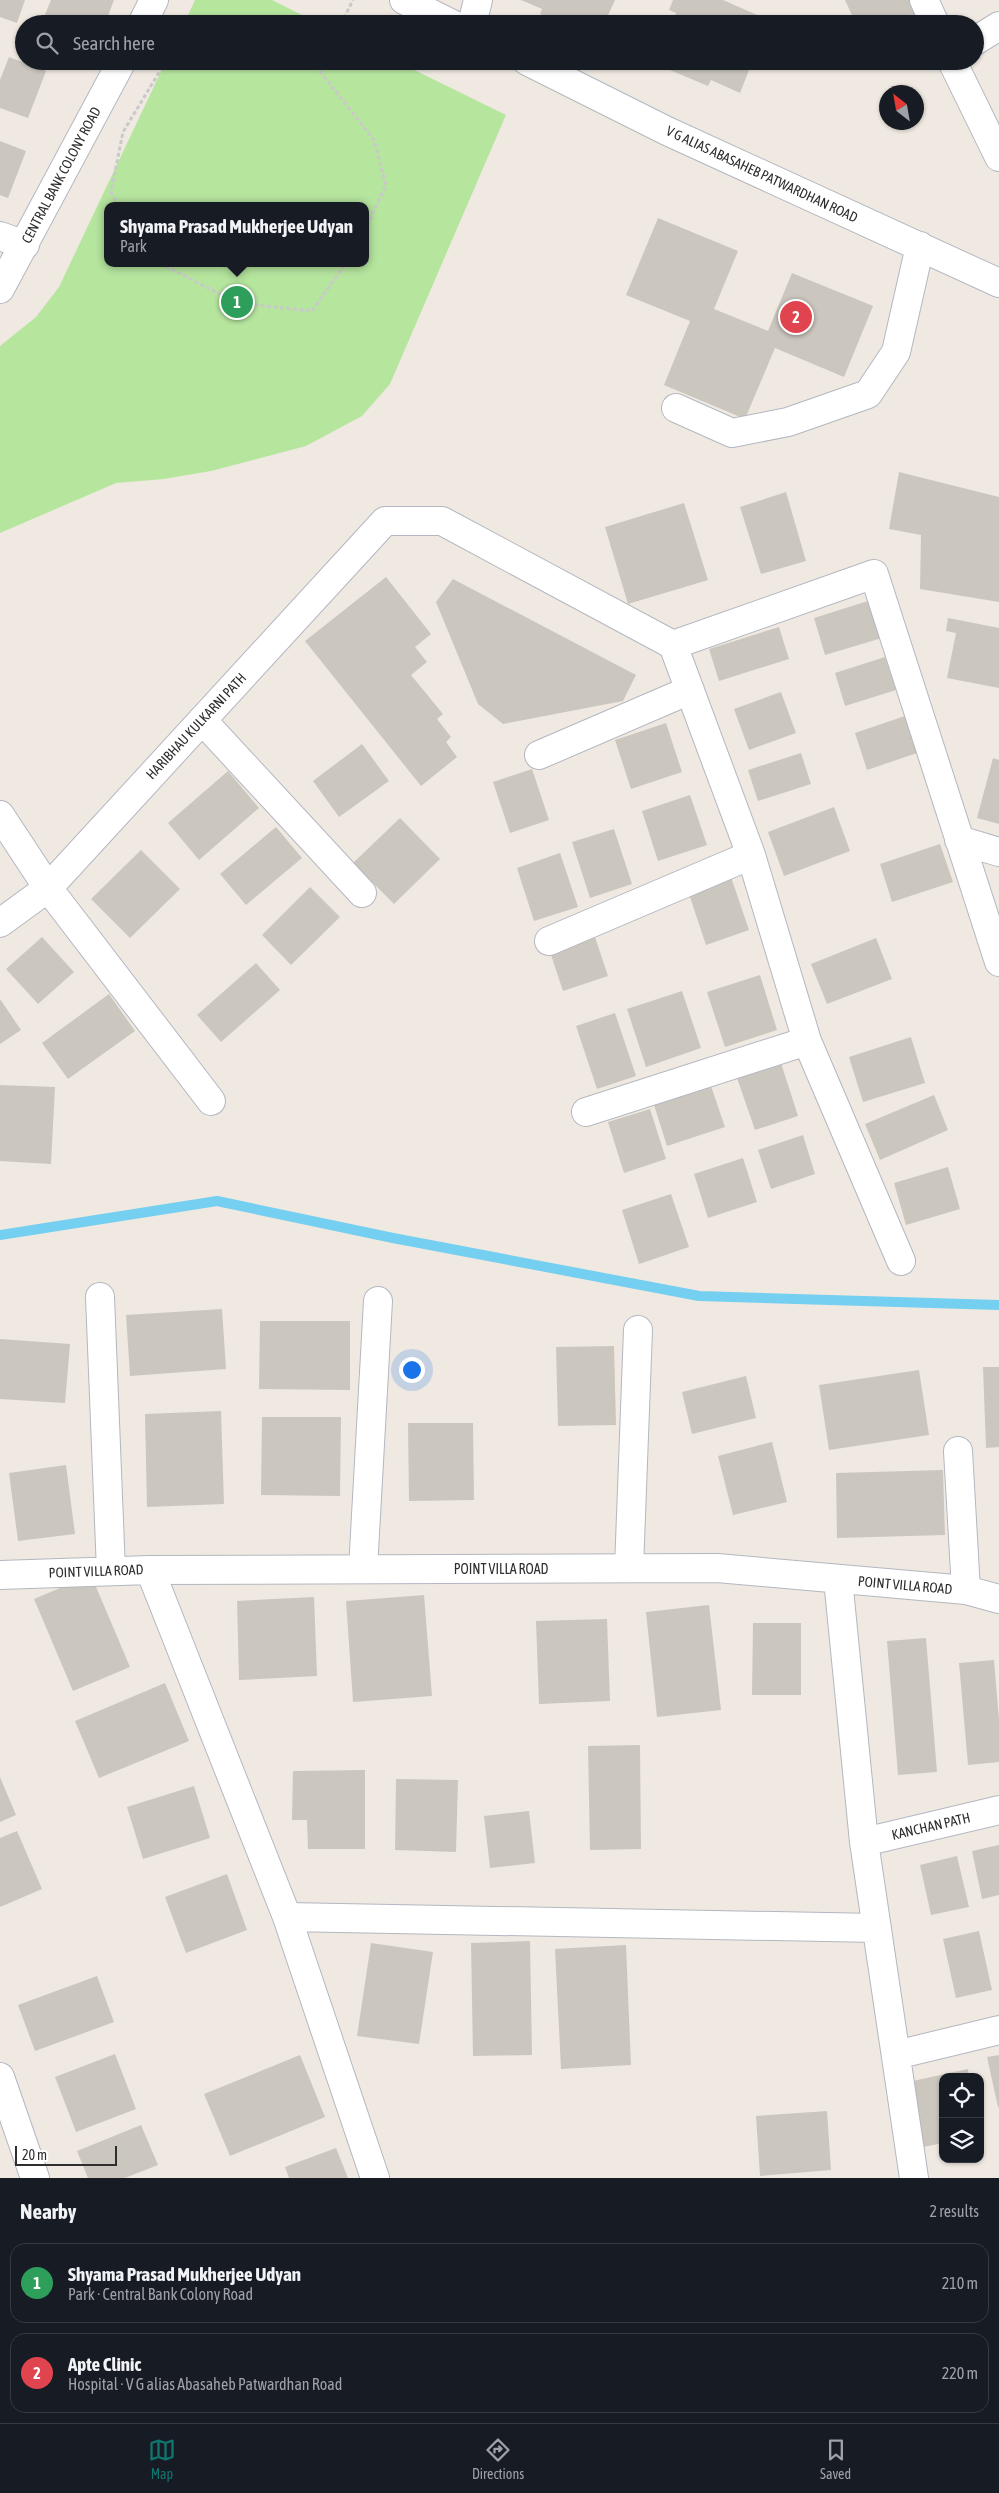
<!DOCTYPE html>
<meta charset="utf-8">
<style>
body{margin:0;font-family:"Asap Condensed",sans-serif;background:#242831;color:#f1f3f6}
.controls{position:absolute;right:15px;bottom:15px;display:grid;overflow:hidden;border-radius:10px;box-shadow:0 1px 4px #0004}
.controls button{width:45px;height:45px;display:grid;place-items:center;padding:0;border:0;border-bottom:1px solid #363941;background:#171b24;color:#f1f3f6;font:25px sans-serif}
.compass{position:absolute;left:879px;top:85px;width:45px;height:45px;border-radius:50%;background:#171b24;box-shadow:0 1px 4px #0004;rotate:329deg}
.scale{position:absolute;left:15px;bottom:12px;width:102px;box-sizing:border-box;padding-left:5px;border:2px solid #2e2e2e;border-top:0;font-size:14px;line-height:18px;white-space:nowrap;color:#2e2e2e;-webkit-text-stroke:4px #fff;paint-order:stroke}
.you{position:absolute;left:411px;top:1369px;width:18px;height:18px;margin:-12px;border:4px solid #fff;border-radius:50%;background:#1a73e8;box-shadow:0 0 0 8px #1a73e833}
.badge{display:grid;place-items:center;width:32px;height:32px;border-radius:50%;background:#0f766e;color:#fff;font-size:16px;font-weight:700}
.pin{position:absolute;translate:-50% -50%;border:2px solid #fff;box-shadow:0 1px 5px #0006}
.popup{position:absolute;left:104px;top:202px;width:265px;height:65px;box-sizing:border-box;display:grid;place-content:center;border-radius:10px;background:#171b24;filter:drop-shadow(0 1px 4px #0005);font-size:16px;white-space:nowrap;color:#9ea1a6}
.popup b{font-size:19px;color:#f1f3f6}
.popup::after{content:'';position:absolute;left:50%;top:100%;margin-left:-10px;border:10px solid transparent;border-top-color:#171b24}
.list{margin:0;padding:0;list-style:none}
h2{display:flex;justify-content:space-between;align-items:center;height:65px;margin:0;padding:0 20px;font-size:21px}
h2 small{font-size:16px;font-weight:400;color:#9ea1a6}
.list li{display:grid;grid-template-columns:32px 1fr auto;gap:15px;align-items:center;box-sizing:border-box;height:80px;margin:0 10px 10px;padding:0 10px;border:1px solid #363941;border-radius:15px}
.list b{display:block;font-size:19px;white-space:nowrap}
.list p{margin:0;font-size:16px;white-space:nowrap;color:#9ea1a6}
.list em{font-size:16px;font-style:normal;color:#9ea1a6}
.icon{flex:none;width:28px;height:28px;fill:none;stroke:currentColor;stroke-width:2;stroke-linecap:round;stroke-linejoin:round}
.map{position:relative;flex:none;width:999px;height:2178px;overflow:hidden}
.search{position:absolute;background:#171b24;box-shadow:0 1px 4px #0004;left:15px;right:15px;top:15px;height:55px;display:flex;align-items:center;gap:12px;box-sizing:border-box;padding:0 18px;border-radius:28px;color:#9ea1a6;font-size:19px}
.sheet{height:245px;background:#171b24}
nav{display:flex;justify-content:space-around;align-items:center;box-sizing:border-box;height:70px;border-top:1px solid #363941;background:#171b24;font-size:14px;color:#9ea1a6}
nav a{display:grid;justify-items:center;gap:2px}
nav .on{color:#0f766e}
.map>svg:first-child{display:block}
</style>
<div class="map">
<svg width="999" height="2178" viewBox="0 0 999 2178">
<rect width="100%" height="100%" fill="#efe9e1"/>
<path fill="#b6e59e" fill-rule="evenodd" d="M195 0H272L320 24H184Z
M166 61H396L506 115 390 384 362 416 306 446 211 471 164 479 116 483 0 533V346L36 317 59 287ZM108 206H366V263H108Z"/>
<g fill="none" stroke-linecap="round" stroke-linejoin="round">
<path stroke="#75cff0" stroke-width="10" d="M0 1235 217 1201 393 1238 699 1296 999 1305"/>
</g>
<path fill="#cbc7bf" d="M0 0H25L17 23 0 17Z
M51 0H114L105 24H41Z
M521 0H615L604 24H594L580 18 578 24H562L540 14 542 9Z
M673 0H723L764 18 762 24H672L676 13 669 10Z
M845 0H909L917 15 900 24H856Z
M9 57 46 71 28 118 0 108V80Z
M668 61H746L743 67 749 70 740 93 711 80 708 86 665 68Z
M0 141 26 151 8 198 0 195Z
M658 218 738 251 714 309 768 331 792 273 873 306 844 377 775 348 745 419 664 385 690 321 626 295Z
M899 472 999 497V602L920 589 921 535 889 529Z
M786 492 806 561 761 574 740 507Z
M684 503 708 580 628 604 605 527Z
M386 577 431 634 415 647 427 662 411 675 443 714 437 719 451 737 446 742 457 757 421 786 305 641Z
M453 579 636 675 623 701 503 724 478 704 436 602Z
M871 600 882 638 825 655 814 618Z
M948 618 999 628V688L947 678 956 633 946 631Z
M779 627 789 659 719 681 709 649Z
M885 657 896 690 845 706 835 673Z
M781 692 796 733 749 750 734 709Z
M905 716 917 753 867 770 855 733Z
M666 723 682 772 631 789 615 740Z
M362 744 389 781 339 817 313 781Z
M801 753 811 784 758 801 748 770Z
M993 758 999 760V824L977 818Z
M532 769 549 820 510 833 493 782Z
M228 771 259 808 199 860 168 823Z
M690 795 707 845 658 861 642 811Z
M834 807 850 851 784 876 768 832Z
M400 818 440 859 394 904 353 863Z
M276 827 302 858 246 905 220 874Z
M614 829 632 884 590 898 572 842Z
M940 844 953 882 892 902 880 864Z
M141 850 180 889 130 938 91 899Z
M560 853 578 907 534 921 517 868Z
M730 874 749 930 706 945 687 888Z
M310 887 340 917 291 965 262 935Z
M42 937 74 972 38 1004 6 969Z
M595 937 608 976 563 991 550 952Z
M876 938 892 979 827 1004 811 964Z
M256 963 280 990 221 1042 197 1015Z
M760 975 777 1030 725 1047 707 992Z
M682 991 701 1048 646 1067 627 1009Z
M109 994 135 1031 68 1079 42 1043Z
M0 999 21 1030 0 1044Z
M615 1013 636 1076 597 1089 576 1026Z
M911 1037 925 1083 863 1102 849 1057Z
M781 1063 798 1116 755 1130 737 1078Z
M0 1085 55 1087 51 1164 0 1161Z
M711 1086 725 1127 667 1146 654 1105Z
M934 1095 948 1130 880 1160 865 1124Z
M650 1109 666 1159 624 1173 608 1122Z
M803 1135 815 1174 771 1189 758 1150Z
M743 1158 757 1202 708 1218 694 1174Z
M948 1167 960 1209 906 1225 894 1183Z
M671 1194 689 1247 639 1264 622 1210Z
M222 1309 226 1369 130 1376 126 1315Z
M260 1321H350V1390L259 1389Z
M0 1339 70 1344 65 1403 0 1399Z
M614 1346 616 1425 558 1426 556 1347Z
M983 1367H999V1447L986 1448Z
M919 1370 929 1435 829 1450 819 1385Z
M746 1376 756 1418 692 1434 682 1392Z
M221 1411 224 1504 147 1507 145 1414Z
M262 1417H341L340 1496 261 1495Z
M408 1423H473L474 1500 409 1501Z
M772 1442 787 1502 733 1515 718 1456Z
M66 1465 75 1534 18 1541 9 1473Z
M943 1470 945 1535 837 1538 836 1473Z
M91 1575 130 1667 73 1691 34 1599Z
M424 1595 432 1696 353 1702 346 1601Z
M314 1597 317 1676 239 1680 237 1601Z
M709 1605 721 1710 657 1717 646 1612Z
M607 1619 610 1701 539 1704 536 1621Z
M753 1623H801V1695H752Z
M926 1638 937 1772 898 1775 887 1641Z
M994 1660 999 1720V1762L968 1765 959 1663Z
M165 1683 189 1741 99 1778 75 1721Z
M640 1745 641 1849 590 1850 588 1746Z
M365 1770V1849H308L307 1820H292L293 1771Z
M0 1777 16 1815 0 1822Z
M396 1779 458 1780 456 1852 395 1850Z
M194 1786 210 1838 143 1859 127 1807Z
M529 1811 535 1863 490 1868 484 1816Z
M17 1831 42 1889 0 1907V1838Z
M999 1845V1895L982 1899 972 1851Z
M957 1856 969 1907 931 1915 920 1865Z
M227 1874 247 1930 186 1953 165 1897Z
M979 1931 992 1990 956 1998 943 1939Z
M530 1941 532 2055 473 2056 471 1943Z
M371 1943 433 1952 419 2044 357 2036Z
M626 1945 631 2065 561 2069 555 1949Z
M97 1976 114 2022 35 2051 18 2005Z
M115 2054 136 2109 76 2132 55 2077Z
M300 2055 325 2117 230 2156 204 2094Z
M999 2055V2107H998L987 2057Z
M968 2069 969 2077H943V2143L923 2147 908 2082Z
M827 2111 831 2170 760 2176 756 2116Z
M141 2125 158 2165 125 2178H88L77 2151Z
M336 2148 348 2178H289L285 2167Z"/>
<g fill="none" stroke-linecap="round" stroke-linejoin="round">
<g stroke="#b4b7c1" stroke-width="30">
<path id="minor" d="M404 0 452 24
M924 0 935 24
M142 24 154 0
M472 24 478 0
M975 41 999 26
M527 61 667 131 999 283
M952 61 999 157
M0 236 25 245
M0 289 122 61
M676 408 732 433 788 422 868 394 896 352 920 246
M673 645 874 574 999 962
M202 720 362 893
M539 755 690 690
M0 815 48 888 211 1101
M959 840 999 852
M0 923 48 888 385 521H442L673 645 751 855 807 1041 901 1261
M549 941 751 855
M586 1112 807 1041
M100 1297 111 1571
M958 1451 966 1590
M629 1568 638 1330
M363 1569 378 1301
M150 1570 287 1917 375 2178
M0 1575 150 1570 717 1568 966 1590 999 1599
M838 1579 864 1842 914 2178
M864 1842 999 1810
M287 1917 877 1928
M896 2055 999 2030
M0 2077 35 2178"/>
</g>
<path stroke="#c9c9c9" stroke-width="3" stroke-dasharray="4 2.5" stroke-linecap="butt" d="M341 24 353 0
M296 61 318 69 374 140 386 185 366 228
M318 69 322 61
M119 206 111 192 123 132 166 61
M160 263 237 303 312 311 346 263"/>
<use href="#minor" stroke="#fff" stroke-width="28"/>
</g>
<g text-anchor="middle" stroke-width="4.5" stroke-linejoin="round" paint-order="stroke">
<g font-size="14" fill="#2e2e2e" stroke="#fff">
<text transform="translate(762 174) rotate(25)" y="5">V G ALIAS ABASAHEB PATWARDHAN ROAD</text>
<text transform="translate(61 175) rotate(-62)" y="5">CENTRAL BANK COLONY ROAD</text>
<text transform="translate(196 726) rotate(-47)" y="5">HARIBHAU KULKARNI PATH</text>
<text x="501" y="1574">POINT VILLA ROAD</text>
<text transform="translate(96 1571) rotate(-2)" y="5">POINT VILLA ROAD</text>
<text transform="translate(905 1585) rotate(5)" y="5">POINT VILLA ROAD</text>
<text transform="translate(931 1826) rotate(-13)" y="5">KANCHAN PATH</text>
</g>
</g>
</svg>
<div class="controls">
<button><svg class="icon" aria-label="locate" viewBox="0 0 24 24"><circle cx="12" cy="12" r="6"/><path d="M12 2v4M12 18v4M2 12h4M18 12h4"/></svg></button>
<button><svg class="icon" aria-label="layers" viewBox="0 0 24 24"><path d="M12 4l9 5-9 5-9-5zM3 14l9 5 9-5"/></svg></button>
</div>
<svg class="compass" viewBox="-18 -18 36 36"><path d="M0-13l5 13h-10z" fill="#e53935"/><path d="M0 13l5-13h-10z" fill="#9ea1a6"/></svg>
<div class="scale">20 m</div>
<div class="you"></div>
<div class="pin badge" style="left:237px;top:302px;background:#2e9e5b">1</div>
<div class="popup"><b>Shyama Prasad Mukherjee Udyan</b>Park</div>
<div class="pin badge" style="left:796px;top:317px;background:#e0444e">2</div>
<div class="search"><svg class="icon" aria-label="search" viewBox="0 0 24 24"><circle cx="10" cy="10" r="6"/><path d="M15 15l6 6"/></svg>Search here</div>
</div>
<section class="sheet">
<h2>Nearby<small>2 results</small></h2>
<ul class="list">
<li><span class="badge" style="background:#2e9e5b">1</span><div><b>Shyama Prasad Mukherjee Udyan</b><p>Park · Central Bank Colony Road</p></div><em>210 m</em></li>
<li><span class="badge" style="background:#e0444e">2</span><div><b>Apte Clinic</b><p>Hospital · V G alias Abasaheb Patwardhan Road</p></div><em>220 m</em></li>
</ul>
</section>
<nav>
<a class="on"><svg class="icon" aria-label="map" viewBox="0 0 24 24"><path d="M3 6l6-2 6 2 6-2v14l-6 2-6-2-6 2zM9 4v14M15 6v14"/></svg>Map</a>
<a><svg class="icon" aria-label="directions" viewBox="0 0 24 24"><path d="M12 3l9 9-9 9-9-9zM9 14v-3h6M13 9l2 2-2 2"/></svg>Directions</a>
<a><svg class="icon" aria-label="saved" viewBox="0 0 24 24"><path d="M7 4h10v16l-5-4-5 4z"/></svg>Saved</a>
</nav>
